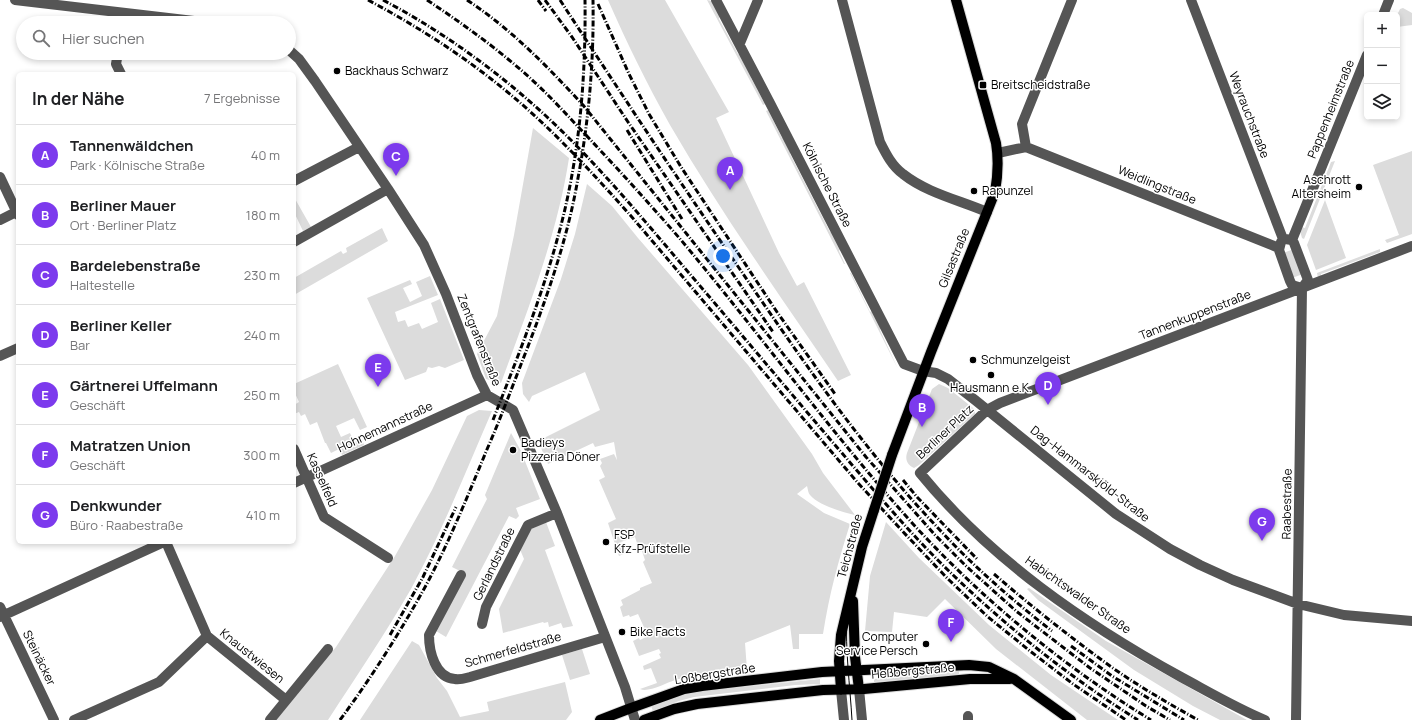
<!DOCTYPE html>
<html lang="de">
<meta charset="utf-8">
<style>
body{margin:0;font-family:Manrope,sans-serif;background:#f2f2f2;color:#202124}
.controls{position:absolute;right:12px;top:12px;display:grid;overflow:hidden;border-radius:6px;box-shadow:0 2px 6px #0003}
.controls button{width:36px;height:36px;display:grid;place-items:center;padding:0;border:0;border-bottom:1px solid #e0e0e0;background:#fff;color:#202124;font:20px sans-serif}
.you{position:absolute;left:723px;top:256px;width:14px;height:14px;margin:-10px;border:3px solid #fff;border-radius:50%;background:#1a73e8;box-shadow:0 0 0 6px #1a73e833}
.badge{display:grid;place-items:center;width:26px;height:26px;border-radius:50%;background:#7c3aed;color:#fff;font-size:13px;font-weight:700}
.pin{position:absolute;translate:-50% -33px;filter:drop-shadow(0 1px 2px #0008)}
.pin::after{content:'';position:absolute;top:21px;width:14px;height:12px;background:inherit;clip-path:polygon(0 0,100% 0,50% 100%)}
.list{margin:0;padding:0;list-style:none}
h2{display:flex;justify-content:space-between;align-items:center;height:52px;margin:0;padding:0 16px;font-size:17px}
h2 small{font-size:13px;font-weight:400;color:#757577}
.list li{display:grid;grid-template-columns:26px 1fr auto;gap:12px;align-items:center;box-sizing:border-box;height:60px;padding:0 16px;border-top:1px solid #e0e0e0}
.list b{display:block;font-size:15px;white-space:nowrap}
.list p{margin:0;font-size:13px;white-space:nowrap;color:#757577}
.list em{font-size:13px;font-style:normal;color:#757577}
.icon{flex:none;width:22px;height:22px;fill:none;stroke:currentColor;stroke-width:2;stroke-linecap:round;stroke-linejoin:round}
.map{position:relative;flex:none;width:1412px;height:720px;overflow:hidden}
.search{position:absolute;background:#fff;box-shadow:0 2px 6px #0003;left:16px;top:16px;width:280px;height:44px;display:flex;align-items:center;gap:10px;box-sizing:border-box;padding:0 14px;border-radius:22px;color:#757577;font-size:15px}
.panel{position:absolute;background:#fff;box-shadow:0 2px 6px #0003;left:16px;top:72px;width:280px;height:472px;border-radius:6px}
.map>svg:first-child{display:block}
</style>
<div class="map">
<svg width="1412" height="720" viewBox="0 0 1412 720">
<rect width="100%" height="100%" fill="#fff"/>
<path fill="#dcdcdc" d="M608 0H665L729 112 716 118 779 253 797 286 804 282 851 375 838 381C781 297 721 213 670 125 647 84 627 43 608 0Z
M707 0 712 1 720 15 719 19 738 54 742 55 752 74 751 78 765 104 763 105Z
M1403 8 1412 13V25L1397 27V15L1400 9Z
M768 110 782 138 785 137 791 150 790 154 830 232H833L841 248 839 251 845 264H844L766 111Z
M533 128 569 158C557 236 528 309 501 383L486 379 477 354 497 316 514 235Z
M1412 151V234L1387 243 1385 240 1399 235 1373 165Z
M1335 161 1304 239 1302 238 1300 231 1301 227 1305 228 1331 162Z
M587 184 612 206 638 238 748 365 812 454 823 473 855 515C842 512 818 505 810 495 808 493 808 489 807 486L797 494 824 513 850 524C838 562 829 595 823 634H799V649H793L790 625 745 643 747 670C723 673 698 673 675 680 666 683 648 693 640 689L657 683 651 668 644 670 643 666 661 658 659 654 661 653 659 649 639 656 633 641 639 638 640 640 648 636 638 614 630 617 629 615 623 617 620 607 623 605 621 600 640 590V588L652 583 643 562 645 560 642 551 639 552 636 544 637 543 635 537 621 542 626 553 619 556 608 523 616 519 599 480 605 477 600 466 602 463 600 459 614 454 617 460 614 442 595 447 593 443 548 464 538 441 600 410 585 372 532 396 529 402 523 394 522 383 561 279 575 234Z
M294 197 311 227 303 231 294 212Z
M1325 200 1346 258 1316 270 1307 245Z
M382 228 388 241 294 295V278L341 251 343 254 347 252 346 248Z
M1294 249 1303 274 1292 278 1283 253Z
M1380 249V252L1321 274V277L1318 278 1317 273Z
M850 273H851L870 312 872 311 881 328 880 330 898 369Z
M430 276 438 295 395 312 398 322 405 320 408 327 419 323 422 329 438 322 431 303 440 299 464 360 445 368 439 366 432 368 428 367 426 372 405 380 367 298 410 280 412 284 403 288 410 302 422 296 416 282Z
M338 364 367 427 360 430 354 418 336 426 341 437 350 433 354 442 362 439 364 445 342 455 339 449 331 453 326 443H325L317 422 310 425 305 414 301 416 299 412 294 414V405L299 402 294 391V384Z
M939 384 948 388 973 408 975 411V414L919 465 914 468C907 465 905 459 907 453L932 389Z
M479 410 492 411C466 471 442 532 411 589 385 634 356 677 328 720H272L336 647 395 556 432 490 467 416Z
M511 433 521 451 540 499 516 508 519 516 516 519 509 516 446 637 436 631 466 574 452 567 487 499 485 495Z
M546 522 555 546 545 550 573 626 563 628 561 623 549 627 548 622 544 623 543 622 503 633 499 609 524 559 519 547 528 529Z
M886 522 919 558 989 625 1051 675 1118 720H1087L996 649 945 599 927 617 894 612 892 632 865 631 870 576Z
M1029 588 1106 641 1247 720H1220L1193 706 1134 670 1038 600 1027 589Z
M412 641 419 645 437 678 447 691 460 717 489 711 487 702 565 682 572 712 566 720H360Z
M582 649 590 674 570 680 562 655Z
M959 671V675L874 682V679Z
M820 679V684L795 685 694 697 679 701 653 711 651 706 683 694 694 692Z"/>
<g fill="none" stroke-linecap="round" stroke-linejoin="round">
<g stroke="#dbdbdb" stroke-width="12">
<path id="major" d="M892 455 931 352 995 192C998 175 999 161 996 143L956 0
M853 601 855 657 859 689
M841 690 839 661 841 635 862 547 874 510
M600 720 631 708 684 689 702 686 822 672 969 665 989 667 1014 679 1071 720
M644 720 674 709 697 704 823 690 864 689 970 679H1010"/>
</g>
<path stroke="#555" stroke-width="10" d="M15 0 211 23
M716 0 770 103 904 364 923 371 936 373 948 379 975 400 1116 514 1170 549 1200 565 1233 580 1298 604 1344 615 1412 621
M842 0 880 142C886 154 892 166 903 174 927 193 959 200 987 212
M1191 0 1283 239
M1383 15 1389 0
M740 43 758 0
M289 50 299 59 315 81 388 189 424 245 446 294 477 375 487 395 513 410 557 513 625 687 635 720
M118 53 116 64 121 74
M1026 147 1279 248
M998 153 1026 147 1022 124 1072 0
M0 177 18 215
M294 181 359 147
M0 220 16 212
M1285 239 1292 240 1294 243 1308 280 1302 288
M1292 240 1367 55
M294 242 388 189
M1281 242 1279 250 1290 281 1292 285 1302 288
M0 356 18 348
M294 449 324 517 388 558
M294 483 487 395
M166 542 207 636 286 700
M461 575 429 635C429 651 435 678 455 679 460 680 466 678 470 677L605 637
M0 607 54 720
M0 617 164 542
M482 624 486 607 528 525 557 513
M859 689 862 720
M841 690 844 720
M968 716V720
M74 720 159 682 207 636
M270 720 328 649
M1265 720C1236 708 1209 692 1181 677 1085 624 990 559 920 473L987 410 1000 403 1412 246
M1296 720 1302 288"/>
<use href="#major" stroke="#000" stroke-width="10"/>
<path stroke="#000" stroke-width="1" d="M852 720C850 685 845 650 847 615 848 595 853 574 858 555 876 485 902 417 929 350 941 318 954 287 967 255 980 222 1002 185 995 149L954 0"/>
<path stroke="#000" stroke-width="3" stroke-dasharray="6 2 1 2" stroke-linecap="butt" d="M368 0C413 24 456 51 495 82 545 121 589 169 631 216L858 483 907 536 948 579 988 617 1030 651 1073 684 1126 720
M383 0C442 31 497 71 546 116 600 166 647 224 695 280 742 335 788 390 835 445 873 489 910 534 952 574 1009 629 1071 678 1138 720
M427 0C463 24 498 49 530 78 549 95 566 114 584 133 617 168 650 204 681 240 760 334 831 433 913 524 983 600 1063 666 1151 720
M467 0C511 29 547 66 583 105L866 457 935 535 967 567 1016 611 1090 668 1146 706 1170 720
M538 0 546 11
M545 0 572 37 628 122 773 332
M560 0C618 89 677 178 737 265 800 357 862 448 938 528 973 566 1012 600 1052 631
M598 4 629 74 649 114 681 167 777 312 835 394
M627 130 682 219
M493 420C516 361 540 302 557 240 579 163 586 80 585 0
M903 480 917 497 977 559
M994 574C1031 606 1070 637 1110 666 1138 686 1168 703 1198 720
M390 635 423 577 456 507
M1071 646 1112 676 1184 720
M340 720C371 678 399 634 424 589 449 543 468 495 488 447 502 415 514 382 527 349 548 294 568 237 578 178 589 120 594 59 593 0"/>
<g stroke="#dbdbdb" stroke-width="12" stroke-linecap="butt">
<path id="major-bridge" d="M874 510 892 455"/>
</g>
<use href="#major-bridge" stroke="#000" stroke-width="10"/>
</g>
<g fill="#000" stroke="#fff" stroke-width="1.5">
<circle cx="337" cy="71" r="4"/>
<rect x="979" y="81" width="8" height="8" rx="2"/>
<circle cx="1359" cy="187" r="4"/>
<circle cx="974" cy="191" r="4"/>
<circle cx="973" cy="360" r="4"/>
<circle cx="991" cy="375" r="4"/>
<circle cx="513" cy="450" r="4"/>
<circle cx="606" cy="542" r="4"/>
<circle cx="622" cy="632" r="4"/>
<circle cx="926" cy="644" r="4"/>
</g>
<g text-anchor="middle" stroke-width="3" stroke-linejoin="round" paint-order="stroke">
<g font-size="12" fill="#000" stroke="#fff" text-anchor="start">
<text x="345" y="75">Backhaus Schwarz</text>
<text x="991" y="89">Breitscheidstraße</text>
<text x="1351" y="184" text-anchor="end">Aschrott<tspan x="1351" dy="14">Altersheim</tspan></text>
<text x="982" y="195">Rapunzel</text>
<text x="981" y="364">Schmunzelgeist</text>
<text x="991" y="392" text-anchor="middle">Hausmann e.K.</text>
<text x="521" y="447">Badieys<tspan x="521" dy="14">Pizzeria Döner</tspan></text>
<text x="614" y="539">FSP<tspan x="614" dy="14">Kfz-Prüfstelle</tspan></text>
<text x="630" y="636">Bike Facts</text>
<text x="918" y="641" text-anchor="end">Computer<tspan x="918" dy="14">Service Persch</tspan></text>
</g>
<g font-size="12" fill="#000" stroke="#fff">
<text transform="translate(1331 109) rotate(-68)" y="4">Pappenheimstraße</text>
<text transform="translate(1249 115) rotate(69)" y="4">Weyrauchstraße</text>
<text transform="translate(827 185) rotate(63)" y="4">Kölnische Straße</text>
<text transform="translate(1157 185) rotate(22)" y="4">Weidlingstraße</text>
<text transform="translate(954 258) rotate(-68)" y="4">Gilsastraße</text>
<text transform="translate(1195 315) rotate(-21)" y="4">Tannenkuppenstraße</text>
<text transform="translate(479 340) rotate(68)" y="4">Zentgrafenstraße</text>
<text transform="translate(385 427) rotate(-25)" y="4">Hohnemannstraße</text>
<text transform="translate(945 432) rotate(-43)" y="4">Berliner Platz</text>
<text transform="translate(1090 474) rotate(38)" y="4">Dag-Hammarskjöld-Straße</text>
<text transform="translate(322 480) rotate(66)" y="4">Kasselfeld</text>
<text transform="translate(1287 504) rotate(-89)" y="4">Raabestraße</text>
<text transform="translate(850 546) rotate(-75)" y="4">Teichstraße</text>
<text transform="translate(494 564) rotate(-64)" y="4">Gerlandstraße</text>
<text transform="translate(1078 595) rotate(35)" y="4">Habichtswalder Straße</text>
<text transform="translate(513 650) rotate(-16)" y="4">Schmerfeldstraße</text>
<text transform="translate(252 656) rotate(39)" y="4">Knaustwiesen</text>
<text transform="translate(39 658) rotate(64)" y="4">Steinäcker</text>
<text transform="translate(913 671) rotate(-5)" y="4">Heßbergstraße</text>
<text transform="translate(715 674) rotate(-9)" y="4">Loßbergstraße</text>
</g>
</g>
</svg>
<div class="controls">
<button>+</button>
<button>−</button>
<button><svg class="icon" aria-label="layers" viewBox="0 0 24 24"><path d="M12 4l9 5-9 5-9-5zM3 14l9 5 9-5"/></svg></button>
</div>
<div class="you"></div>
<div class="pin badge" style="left:730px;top:190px">A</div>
<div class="pin badge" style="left:922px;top:427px">B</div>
<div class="pin badge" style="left:396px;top:176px">C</div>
<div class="pin badge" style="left:1048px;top:405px">D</div>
<div class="pin badge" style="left:378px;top:387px">E</div>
<div class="pin badge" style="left:951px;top:642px">F</div>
<div class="pin badge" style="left:1262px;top:541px">G</div>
<div class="search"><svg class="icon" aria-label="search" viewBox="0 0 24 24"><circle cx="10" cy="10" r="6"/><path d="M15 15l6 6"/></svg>Hier suchen</div>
<section class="panel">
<h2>In der Nähe<small>7 Ergebnisse</small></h2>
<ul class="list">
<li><span class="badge">A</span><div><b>Tannenwäldchen</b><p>Park · Kölnische Straße</p></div><em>40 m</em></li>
<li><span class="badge">B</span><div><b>Berliner Mauer</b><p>Ort · Berliner Platz</p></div><em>180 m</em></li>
<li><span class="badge">C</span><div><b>Bardelebenstraße</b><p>Haltestelle</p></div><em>230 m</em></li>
<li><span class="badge">D</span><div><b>Berliner Keller</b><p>Bar</p></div><em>240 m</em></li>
<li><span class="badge">E</span><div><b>Gärtnerei Uffelmann</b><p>Geschäft</p></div><em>250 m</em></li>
<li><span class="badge">F</span><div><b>Matratzen Union</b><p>Geschäft</p></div><em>300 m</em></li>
<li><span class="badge">G</span><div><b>Denkwunder</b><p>Büro · Raabestraße</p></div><em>410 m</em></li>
</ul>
</section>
</div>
